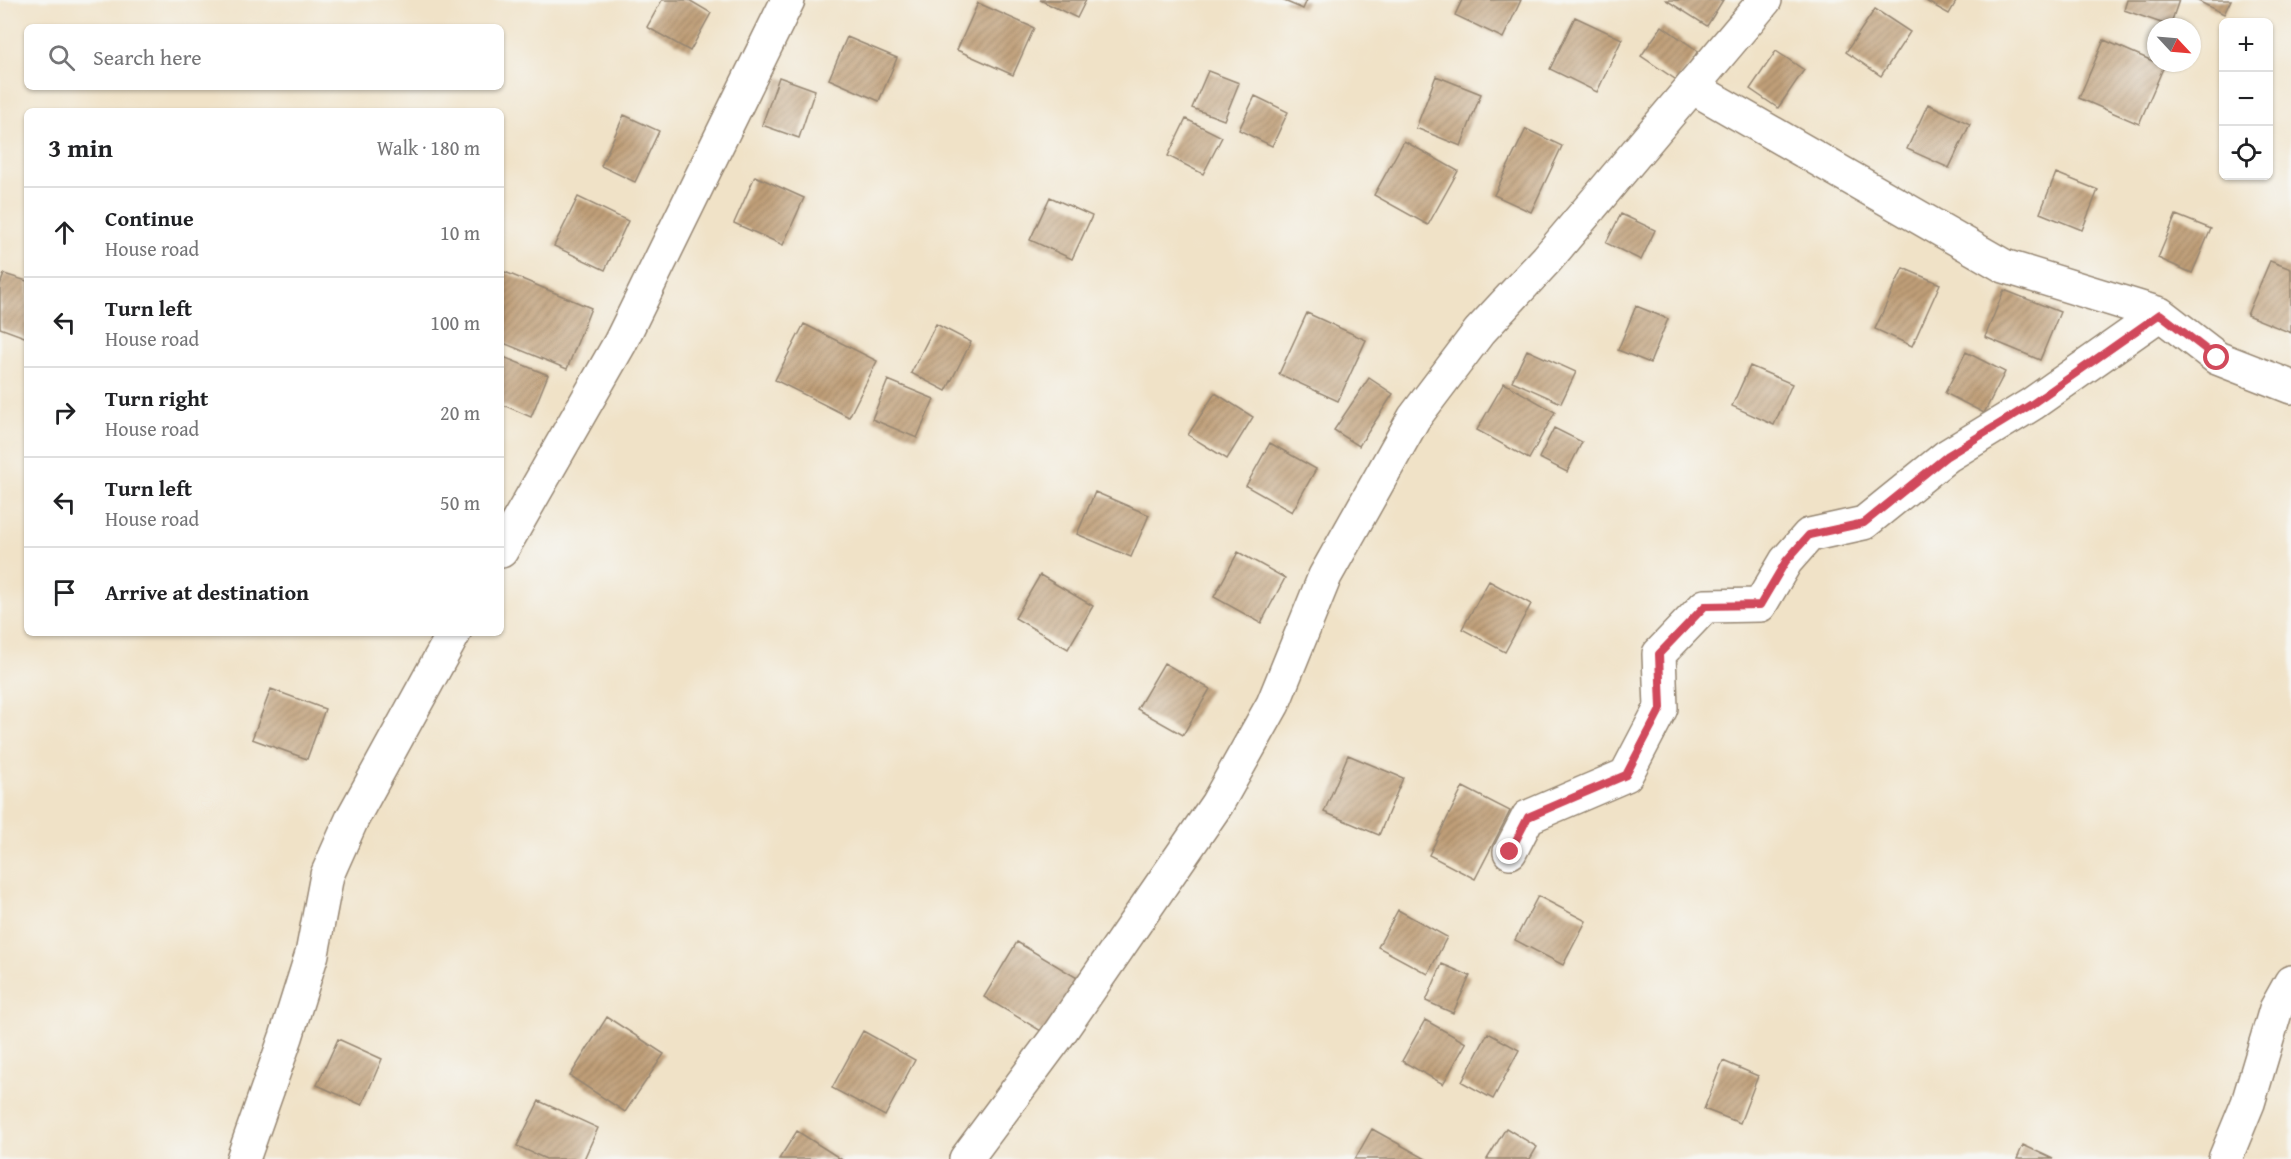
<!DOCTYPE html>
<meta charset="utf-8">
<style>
body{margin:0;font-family:"Gentium Book Plus",serif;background:#f2f2f2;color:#202124}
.controls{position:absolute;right:18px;top:18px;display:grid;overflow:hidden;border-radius:9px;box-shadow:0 2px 4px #0004}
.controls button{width:54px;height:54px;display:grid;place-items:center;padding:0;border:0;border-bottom:2px solid #e0e0e0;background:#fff;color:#202124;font:30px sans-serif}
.compass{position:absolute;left:2147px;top:18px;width:54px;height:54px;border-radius:50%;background:#fff;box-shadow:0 2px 4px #0004;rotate:116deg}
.stop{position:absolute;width:18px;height:18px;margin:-14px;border:4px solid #d1495b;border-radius:50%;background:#fff}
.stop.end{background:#d1495b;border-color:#fff;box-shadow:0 2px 6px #0008}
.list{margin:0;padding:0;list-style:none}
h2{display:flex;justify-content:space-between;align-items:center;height:78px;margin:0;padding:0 24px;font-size:26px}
h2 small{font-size:20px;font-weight:400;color:#757577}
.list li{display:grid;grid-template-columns:39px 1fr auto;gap:18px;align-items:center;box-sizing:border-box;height:90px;padding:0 24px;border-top:2px solid #e0e0e0}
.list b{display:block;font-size:22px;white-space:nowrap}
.list p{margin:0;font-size:20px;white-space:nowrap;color:#757577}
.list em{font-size:20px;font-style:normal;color:#757577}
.icon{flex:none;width:33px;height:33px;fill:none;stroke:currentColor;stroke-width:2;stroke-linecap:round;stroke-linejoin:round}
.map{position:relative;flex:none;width:2291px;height:1159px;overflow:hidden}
.search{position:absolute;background:#fff;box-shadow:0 2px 4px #0004;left:24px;top:24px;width:480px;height:66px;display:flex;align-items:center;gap:15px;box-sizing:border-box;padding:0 21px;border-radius:9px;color:#757577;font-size:22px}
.panel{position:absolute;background:#fff;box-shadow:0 2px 4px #0004;left:24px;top:108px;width:480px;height:528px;border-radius:9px}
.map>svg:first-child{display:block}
</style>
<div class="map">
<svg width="2291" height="1159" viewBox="0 0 2291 1159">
<defs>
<pattern id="building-hatch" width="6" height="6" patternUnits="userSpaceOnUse" patternTransform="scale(1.5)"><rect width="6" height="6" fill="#c09f78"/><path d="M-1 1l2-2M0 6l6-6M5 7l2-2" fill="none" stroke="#9d8262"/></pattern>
</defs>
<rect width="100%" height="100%" fill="#f6f6f2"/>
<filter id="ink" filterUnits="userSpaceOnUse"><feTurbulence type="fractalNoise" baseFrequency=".0167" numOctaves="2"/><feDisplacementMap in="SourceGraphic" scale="12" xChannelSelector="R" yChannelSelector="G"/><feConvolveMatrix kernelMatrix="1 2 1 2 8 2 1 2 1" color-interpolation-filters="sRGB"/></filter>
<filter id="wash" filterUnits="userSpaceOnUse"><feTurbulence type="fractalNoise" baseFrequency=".008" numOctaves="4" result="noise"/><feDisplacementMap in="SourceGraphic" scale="24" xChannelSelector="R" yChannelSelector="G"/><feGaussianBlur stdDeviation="1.35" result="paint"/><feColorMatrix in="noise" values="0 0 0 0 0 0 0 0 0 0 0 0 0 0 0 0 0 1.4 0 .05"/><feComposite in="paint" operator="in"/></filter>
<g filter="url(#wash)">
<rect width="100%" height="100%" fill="#f0e2c7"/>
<g id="blocks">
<path fill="url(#building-hatch)" d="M662 0H689L711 13 690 51 647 27Z
M1040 0H1086L1077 18Z
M1282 0H1307L1303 9Z
M1462 0H1521L1503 38 1455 15Z
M1666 0H1723L1707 26Z
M1924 0H1957L1949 14Z
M2127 0H2179L2170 26 2124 10Z
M2196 0H2231L2224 14Z
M978 3 1034 28 1013 75 957 50Z
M1875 9 1910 32 1881 76 1846 52Z
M1575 17 1622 39 1597 92 1550 69Z
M1662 26 1698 51 1678 81 1641 56Z
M847 37 897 58 879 101 829 79Z
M2104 40 2164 66 2139 124 2079 98Z
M1776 51 1804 70 1778 108 1750 89Z
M1208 71 1239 83 1224 120 1192 108Z
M1436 76 1481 94 1461 146 1416 128Z
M779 77 815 90 799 138 762 125Z
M1255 96 1288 112 1272 146 1239 130Z
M1928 104 1970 124 1949 168 1907 149Z
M624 115 659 131 635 182 601 166Z
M1186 119 1222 137 1203 174 1168 156Z
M1526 129 1562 146 1531 212 1494 195Z
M1404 141 1458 171 1428 225 1374 195Z
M2056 173 2098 190 2082 230 2040 213Z
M755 176 804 198 783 245 734 223Z
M578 197 628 221 605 270 554 246Z
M1050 197 1092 216 1072 259 1030 240Z
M1621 214 1655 230 1641 260 1606 243Z
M2176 215 2211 229 2192 273 2158 258Z
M2270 261 2291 269V333L2247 315Z
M1903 268 1940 284 1912 346 1875 329Z
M505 272 591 308 567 369 501 342V282Z
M4 274 27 281V338L0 328V285Z
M2004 290 2060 312 2040 360 1985 337Z
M1636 306 1668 319 1650 363 1618 350Z
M1307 313 1366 340 1338 401 1279 374Z
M804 324 877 361 849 417 775 380Z
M936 324 971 342 946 391 911 373Z
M1527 350 1576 372 1561 403 1512 381Z
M1966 352 2005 372 1984 413 1945 393Z
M501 356 548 375 531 417 501 404Z
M1750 366 1792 384 1774 425 1732 406Z
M1369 378 1393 394 1359 446 1334 430Z
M888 380 934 399 917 438 872 419Z
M1504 383 1555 412 1529 459 1477 430Z
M1215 393 1253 417 1227 459 1188 435Z
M1554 428 1582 442 1567 472 1539 458Z
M1270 443 1316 469 1292 512 1246 486Z
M1095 492 1149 515 1131 557 1077 534Z
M1238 552 1285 578 1261 623 1214 597Z
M1040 575 1093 606 1068 649 1015 618Z
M1489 581 1531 604 1505 652 1462 629Z
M1164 663 1210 689 1183 735 1137 709Z
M271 689 325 709 307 759 252 739Z
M1348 755 1403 778 1379 835 1324 812Z
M1463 787 1510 811 1475 879 1429 855Z
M1538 896 1586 921 1563 965 1515 940Z
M1398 910 1447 937 1428 974 1378 947Z
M1017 942 1079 979 1046 1034 984 997Z
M1442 964 1470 976 1453 1013 1426 1001Z
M607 1017 664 1054 625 1112 570 1076Z
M1425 1020 1466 1043 1443 1084 1402 1061Z
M863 1031 915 1060 885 1116 832 1088Z
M1488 1033 1519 1050 1493 1099 1462 1082Z
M338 1039 382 1059 362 1105 317 1085Z
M1723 1061 1758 1076 1740 1123 1704 1109Z
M539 1101 598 1128 584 1159H546L517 1146Z
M1506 1128 1537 1147 1530 1159H1487Z
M1372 1129 1426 1159H1355Z
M797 1131 841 1159H779Z
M2023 1145 2053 1159H2017Z"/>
</g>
</g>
<g filter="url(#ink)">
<use href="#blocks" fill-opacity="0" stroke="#968672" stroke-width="1.5"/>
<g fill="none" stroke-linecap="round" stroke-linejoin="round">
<g stroke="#968672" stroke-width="36">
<path id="street" d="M1692 87 2004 266 2160 314
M501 551 620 343 788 0
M1510 852 1528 817 1626 775 1661 708 1659 654 1705 606 1760 605 1786 561 1809 535 1864 523 1947 456 2032 404 2160 314 2217 358 2291 387
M243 1159 286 1037 312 954 327 875 352 819 454 633
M2225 1159 2248 1103 2276 1009 2291 982"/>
</g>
<g stroke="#968672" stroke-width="36">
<path id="secondary" d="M966 1159 1056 1038 1217 804 1273 704 1325 576 1414 418 1479 332 1547 259 1765 0"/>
</g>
<use href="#street" stroke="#fff" stroke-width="33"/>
<use href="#secondary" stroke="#fff" stroke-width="33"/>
</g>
</g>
<g fill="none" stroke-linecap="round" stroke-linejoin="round" filter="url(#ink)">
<path stroke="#d1495b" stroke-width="8" d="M1510 852 1528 817 1626 775 1661 708 1659 654 1705 606 1760 605 1786 561 1809 535 1864 523 1947 456 2032 404 2160 314 2217 358"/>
</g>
</svg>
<div class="controls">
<button>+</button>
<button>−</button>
<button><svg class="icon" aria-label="locate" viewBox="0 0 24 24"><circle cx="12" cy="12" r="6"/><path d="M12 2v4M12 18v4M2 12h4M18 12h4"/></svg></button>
</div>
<svg class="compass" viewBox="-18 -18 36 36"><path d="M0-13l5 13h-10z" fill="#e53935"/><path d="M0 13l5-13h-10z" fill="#757577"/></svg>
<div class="stop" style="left:2217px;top:358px"></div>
<div class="stop end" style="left:1510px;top:852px"></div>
<div class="search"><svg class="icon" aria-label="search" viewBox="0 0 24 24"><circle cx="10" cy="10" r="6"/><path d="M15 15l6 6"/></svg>Search here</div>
<section class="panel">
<h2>3 min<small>Walk · 180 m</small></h2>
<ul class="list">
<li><svg class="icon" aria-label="ahead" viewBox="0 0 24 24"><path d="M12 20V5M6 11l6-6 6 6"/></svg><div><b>Continue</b><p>House road</p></div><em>10 m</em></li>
<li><svg class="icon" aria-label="left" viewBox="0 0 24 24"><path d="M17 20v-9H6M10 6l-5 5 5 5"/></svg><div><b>Turn left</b><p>House road</p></div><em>100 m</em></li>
<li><svg class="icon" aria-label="right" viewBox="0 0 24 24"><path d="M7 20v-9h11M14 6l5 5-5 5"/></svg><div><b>Turn right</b><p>House road</p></div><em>20 m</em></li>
<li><svg class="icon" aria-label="left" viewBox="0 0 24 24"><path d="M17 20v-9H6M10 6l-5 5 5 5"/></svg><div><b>Turn left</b><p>House road</p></div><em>50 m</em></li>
<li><svg class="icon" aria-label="arrive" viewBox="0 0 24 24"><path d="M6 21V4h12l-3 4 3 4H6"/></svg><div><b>Arrive at destination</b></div></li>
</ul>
</section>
</div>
